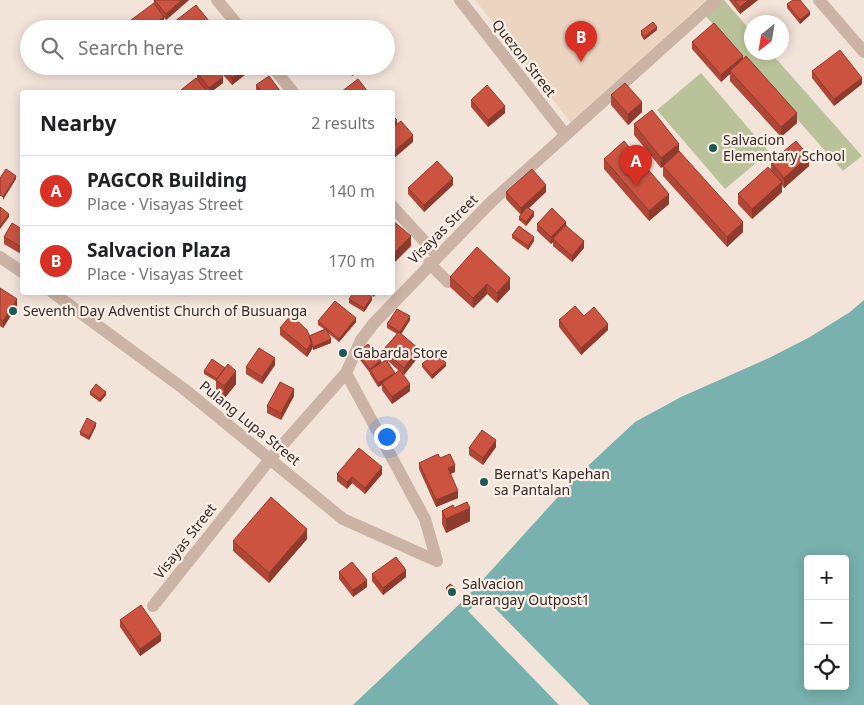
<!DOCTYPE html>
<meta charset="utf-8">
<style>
body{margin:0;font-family:"Noto Sans",sans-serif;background:#f2f2f2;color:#202124}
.controls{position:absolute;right:15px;bottom:15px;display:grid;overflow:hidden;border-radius:5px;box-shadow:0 2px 12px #0003}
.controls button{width:45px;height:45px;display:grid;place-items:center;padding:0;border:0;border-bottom:1px solid #e0e0e0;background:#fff;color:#202124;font:25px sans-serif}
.compass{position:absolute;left:744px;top:15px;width:45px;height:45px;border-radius:50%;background:#fff;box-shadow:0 2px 12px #0003;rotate:210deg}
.you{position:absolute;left:386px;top:436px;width:18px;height:18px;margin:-12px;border:4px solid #fff;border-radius:50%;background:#1a73e8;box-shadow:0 0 0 8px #1a73e833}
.badge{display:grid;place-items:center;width:32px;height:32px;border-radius:50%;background:#d93025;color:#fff;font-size:16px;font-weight:700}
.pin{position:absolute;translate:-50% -41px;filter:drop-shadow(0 1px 2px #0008)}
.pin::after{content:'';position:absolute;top:26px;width:18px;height:15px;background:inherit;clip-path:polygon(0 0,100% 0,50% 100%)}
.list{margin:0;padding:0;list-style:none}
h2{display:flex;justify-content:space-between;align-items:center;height:65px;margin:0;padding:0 20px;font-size:21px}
h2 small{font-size:16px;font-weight:400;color:#757577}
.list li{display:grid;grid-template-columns:32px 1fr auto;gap:15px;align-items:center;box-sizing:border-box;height:70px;padding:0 20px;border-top:1px solid #e0e0e0}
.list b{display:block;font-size:19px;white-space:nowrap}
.list p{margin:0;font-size:16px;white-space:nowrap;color:#757577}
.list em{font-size:16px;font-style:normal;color:#757577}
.icon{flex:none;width:28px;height:28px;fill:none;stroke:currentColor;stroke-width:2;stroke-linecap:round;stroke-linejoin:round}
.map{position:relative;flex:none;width:864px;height:705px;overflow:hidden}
.search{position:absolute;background:#fff;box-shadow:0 2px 12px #0003;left:20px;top:20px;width:375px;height:55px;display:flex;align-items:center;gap:12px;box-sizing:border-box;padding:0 18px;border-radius:28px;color:#757577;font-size:19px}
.panel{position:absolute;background:#fff;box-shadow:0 2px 12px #0003;left:20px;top:90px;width:375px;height:205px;border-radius:5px}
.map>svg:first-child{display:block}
</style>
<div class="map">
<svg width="864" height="705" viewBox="0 0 864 705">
<rect width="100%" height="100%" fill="#f3e4da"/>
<path fill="#b9c299" d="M720 0H724L751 31 752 52 771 53 862 156 843 171 704 14Z
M701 73 769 152 725 189 657 110Z"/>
<path fill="#ebd4c0" d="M475 0H706L571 123Z"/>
<path fill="#78b1ad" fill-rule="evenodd" d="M864 300V705H353L468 596 576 477 635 422 681 397 769 358 810 337 850 312ZM808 559H845V686H808Z"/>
<path fill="#f3e4da" d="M484 597 590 705H559L468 611Z"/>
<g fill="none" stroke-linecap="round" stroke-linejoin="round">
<path stroke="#cbb3a5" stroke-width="12" d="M217 0 241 29
M460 0 565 134
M819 0 864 52
M272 66 293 92
M392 206 438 256
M0 257 22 272
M429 263 448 282
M52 292 184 389 343 519 437 561
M346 373 425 519 437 561
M153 606 271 458 346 373 361 340 374 323 490 203 716 0"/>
</g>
<path fill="#af4737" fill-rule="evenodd" d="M154 0H189L166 20 164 18V24L160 27 161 29H127V23L154 4Z
M729 0H758L740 14Z
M787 4 810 15 800 24 787 8Z
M174 22 209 28 174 29Z
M657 30 644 40 641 35V31Z
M692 42 743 59 797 123 781 137 730 81V74L721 82 692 49Z
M218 66H255V67L232 85 218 69Z
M347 66H368L352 76Z
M812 71 862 84 834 106 812 78Z
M197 72 223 83 211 92H181V90L197 78Z
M256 85 281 92H256Z
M611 95 642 112 628 125 611 105Z
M471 100 505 113 488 127 471 107Z
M634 124 679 151 743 232 727 247 663 176V166L661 168 634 135Z
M604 159 669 204 649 221 604 169Z
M771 162 809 166 784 188 782 185V192L752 219 738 204V194L771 169Z
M453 185 424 212 408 194V188Z
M506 192H546L529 208 534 216 526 226 519 220V217L521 215 506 199Z
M537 224 566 225 584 248 572 262 553 246V242L551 244 537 231Z
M22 229V251L21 254 4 244V237Z
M512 235 534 241 528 250 512 238Z
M450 277 510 289 497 303 487 294 473 308 450 287Z
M0 288 17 306 3 328 0 326Z
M367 292H377L374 297Z
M349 299 372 300 364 312 349 303Z
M584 316 608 330 581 355 559 327V320Z
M410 320 401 334 419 356 404 375 402 373 410 391 392 404 382 390V385L378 387 370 374V372V373L357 356V353L381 363 386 360 383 357V350L397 334 387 328V324ZM387 360 399 371 395 374Z
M318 321 356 322 339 342 328 333 331 343 313 350 312 347V349L307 357 280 335V328L309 336 324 329 318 325Z
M422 364 446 366 432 379 422 367Z
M275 365 262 384 246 374V367Z
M225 368 236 384 224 399 216 393V381L204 374V371Z
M90 392 106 395 100 402 90 395Z
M294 396 281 420 267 413V406Z
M96 426 89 440 80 435V432Z
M496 447 483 465 469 455V448Z
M419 463 455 472 450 474 458 498 436 507 419 469Z
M337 474H382L365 494 352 483 347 489 337 481Z
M454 508 470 521 446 533 442 524V511Z
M307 539 269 583 233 551V541Z
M339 572 367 587 353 597 339 579Z
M372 574 406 577 383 595 372 581Z
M446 588 457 593 454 597 446 592Z
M120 620 161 641 140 656 120 627Z"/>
<path fill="#8e3a2d" d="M182 0H189L166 20V14Z
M749 0H758L740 14V7Z
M810 12V15L800 24V20Z
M164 17V24L157 29V22Z
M209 21V28L199 29Z
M657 27V30L644 40V37Z
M743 56V62L730 71V74L721 82V75Z
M247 66 255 67 232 85V78Z
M362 66H368L352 76V72Z
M223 77V83L211 92H209V88Z
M862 78V84L834 106V99Z
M642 102V112L628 125V114Z
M505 106V113L488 127V120Z
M797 113V123L781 137V127Z
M397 120V127L392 131V124Z
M413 135V142L392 160V153Z
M679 144V154L661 168V158Z
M809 156V166L784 188V178Z
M16 176V179L3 200V197Z
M453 178V185L424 212V205Z
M782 182V192L752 219V209Z
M546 185V192L521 215V208Z
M669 194V204L649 221V211Z
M534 212V216L526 226V222Z
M9 214V217L0 229V226Z
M566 222V229L553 239V242L551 244V237Z
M743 222V232L727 247V237Z
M411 236V246L392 265V255Z
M534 237V241L528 250V246Z
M584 241V248L572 262V256Z
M22 244V251L21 254V247Z
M510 278V289L497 303V293Z
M487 284V294L473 308V298Z
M372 297V300L364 312V308Z
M17 299V306L3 328V321Z
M410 316V320L400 336V332Z
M356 318V322L339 342V339Z
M608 324V330L581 355V348Z
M331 339V343L313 350V347Z
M312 342V349L307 357V350Z
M419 349V356L404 375V368Z
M275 358V365L262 384V377Z
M381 360V363L370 370V373V369Z
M446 363V366L432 379V375Z
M236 371V384L224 399V386Z
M395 373V376L382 383V385L378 387V383Z
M410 384V391L392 404V397Z
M294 389V396L281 420V413Z
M106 392V395L100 402V399Z
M96 423V426L89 440V437Z
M496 440V447L483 465V458Z
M455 465V472L448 475V468Z
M382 467V474L365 494V488Z
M352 477V483L347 489V482Z
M458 491V498L436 507V500Z
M470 508V521L446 533V519Z
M307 529V539L269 583V573Z
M406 570V577L383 595V588Z
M367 580V587L353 597V590Z
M457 589V593L454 597V594Z
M161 634V641L140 656V649Z"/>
<path fill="#cb5340" stroke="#8e3a2d" d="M154 0H182L166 14Z
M734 0H749L740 7Z
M793 0H800L810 12 800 20 787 4Z
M154 3 164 17 157 22 161 29H132L127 23Z
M196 5 209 21 199 29H179L174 22Z
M653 22 657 27 644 37 641 31Z
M714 23 743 56 721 75 692 42Z
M840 50 862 78 834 99 812 71Z
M746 56 797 113 781 127 730 71Z
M204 66H216L223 77 209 88 197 72Z
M222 66H247L232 78Z
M349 66H362L352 72Z
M269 76 281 92H262L256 85Z
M196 78 207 91 206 92H182L181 90Z
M358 79 368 92H341Z
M625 83 642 102 628 114 611 95Z
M487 85 505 106 488 120 471 100Z
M652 110 679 144 661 158 634 124Z
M392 115 397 120 392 124Z
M401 121 413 135 392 153V128Z
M624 141 669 194 649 211 604 159Z
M796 141 809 156 784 178 771 162Z
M679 151 743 222 727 237 663 166Z
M437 161 453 178 424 205 408 188Z
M768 167 782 182 752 209 738 194Z
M6 169 16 176 3 197 0 195V178Z
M532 169 546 185 521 208 506 192Z
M0 207 9 214 0 226Z
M527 207 534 212 526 222 519 217Z
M552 208 566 222 551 237 537 224Z
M392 220 411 236 392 255Z
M12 223 22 229V244L21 247 4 237Z
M565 225 584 241 572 256 553 239Z
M519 226 534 237 528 246 512 235Z
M477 247 510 278 497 293 487 284 473 298 450 277Z
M0 288 17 299 3 321 0 319Z
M354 292H365L372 297 364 308 349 299Z
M335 301 356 318 339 339 318 321Z
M575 306 584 316 594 307 608 324 581 348 559 320Z
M397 309 410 316 400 332 387 324Z
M291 315 307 330 312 342 307 350 280 328Z
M326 329 331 339 313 347 309 336Z
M399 332 419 349 404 368 383 350Z
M368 344 381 360 370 369 357 353Z
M259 348 275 358 262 377 246 367Z
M436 352 446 363 432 375 422 364Z
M212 359 225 368 217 379 204 371Z
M386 360 395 373 378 383 370 370Z
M228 364 236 371 224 386 216 380Z
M400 370 410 384 392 397 382 383Z
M280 382 294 389 281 413 267 406Z
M96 384 106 392 100 399 90 392Z
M87 418 96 423 89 437 80 432Z
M482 430 496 440 483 458 469 448Z
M359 448 382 467 365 488 352 477 347 482 337 474Z
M438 454 440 458 450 454 455 465 448 468 458 491 436 500 419 463Z
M271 497 307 529 269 573 233 541Z
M467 502 470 508 446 519 442 511 453 505 454 508Z
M396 557 406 570 383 588 372 574Z
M352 562 367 580 353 590 339 572Z
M450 584 457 589 454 594 446 588Z
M141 605 161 634 140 649 120 620Z"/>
<g fill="#1b5a57" stroke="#faefe6" stroke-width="2">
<circle cx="713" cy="148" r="5"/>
<circle cx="13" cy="311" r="5"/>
<circle cx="343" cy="353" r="5"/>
<circle cx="484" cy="482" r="5"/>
<circle cx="452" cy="592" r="5"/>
</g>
<g text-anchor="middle" stroke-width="4.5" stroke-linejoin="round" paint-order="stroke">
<g font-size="14" fill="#372a27" stroke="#faefe6">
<text transform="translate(524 58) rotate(52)" y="5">Quezon Street</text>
<text transform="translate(443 229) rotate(-45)" y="5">Visayas Street</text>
<text transform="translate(250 423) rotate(39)" y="5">Pulang Lupa Street</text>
<text transform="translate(185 541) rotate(-52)" y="5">Visayas Street</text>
</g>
<g font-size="14" fill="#372a27" stroke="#faefe6" text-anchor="start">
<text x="723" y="145">Salvacion<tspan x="723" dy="16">Elementary School</tspan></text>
<text x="23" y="316">Seventh Day Adventist Church of Busuanga</text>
<text x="353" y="358">Gabarda Store</text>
<text x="494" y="479">Bernat's Kapehan<tspan x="494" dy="16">sa Pantalan</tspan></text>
<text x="462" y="589">Salvacion<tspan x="462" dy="16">Barangay Outpost1</tspan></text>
</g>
</g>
</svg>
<div class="controls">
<button>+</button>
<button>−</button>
<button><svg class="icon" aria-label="locate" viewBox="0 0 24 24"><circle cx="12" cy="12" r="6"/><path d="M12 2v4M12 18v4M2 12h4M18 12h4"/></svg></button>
</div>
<svg class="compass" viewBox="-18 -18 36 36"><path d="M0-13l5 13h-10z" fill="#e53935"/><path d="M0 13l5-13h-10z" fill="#757577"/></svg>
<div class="you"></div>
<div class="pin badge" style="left:636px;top:186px">A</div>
<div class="pin badge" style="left:581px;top:62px">B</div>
<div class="search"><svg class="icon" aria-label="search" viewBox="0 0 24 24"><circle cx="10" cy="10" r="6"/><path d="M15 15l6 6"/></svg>Search here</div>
<section class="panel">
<h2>Nearby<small>2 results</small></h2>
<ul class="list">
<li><span class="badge">A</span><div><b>PAGCOR Building</b><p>Place · Visayas Street</p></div><em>140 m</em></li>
<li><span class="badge">B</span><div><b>Salvacion Plaza</b><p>Place · Visayas Street</p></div><em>170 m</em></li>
</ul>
</section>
</div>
